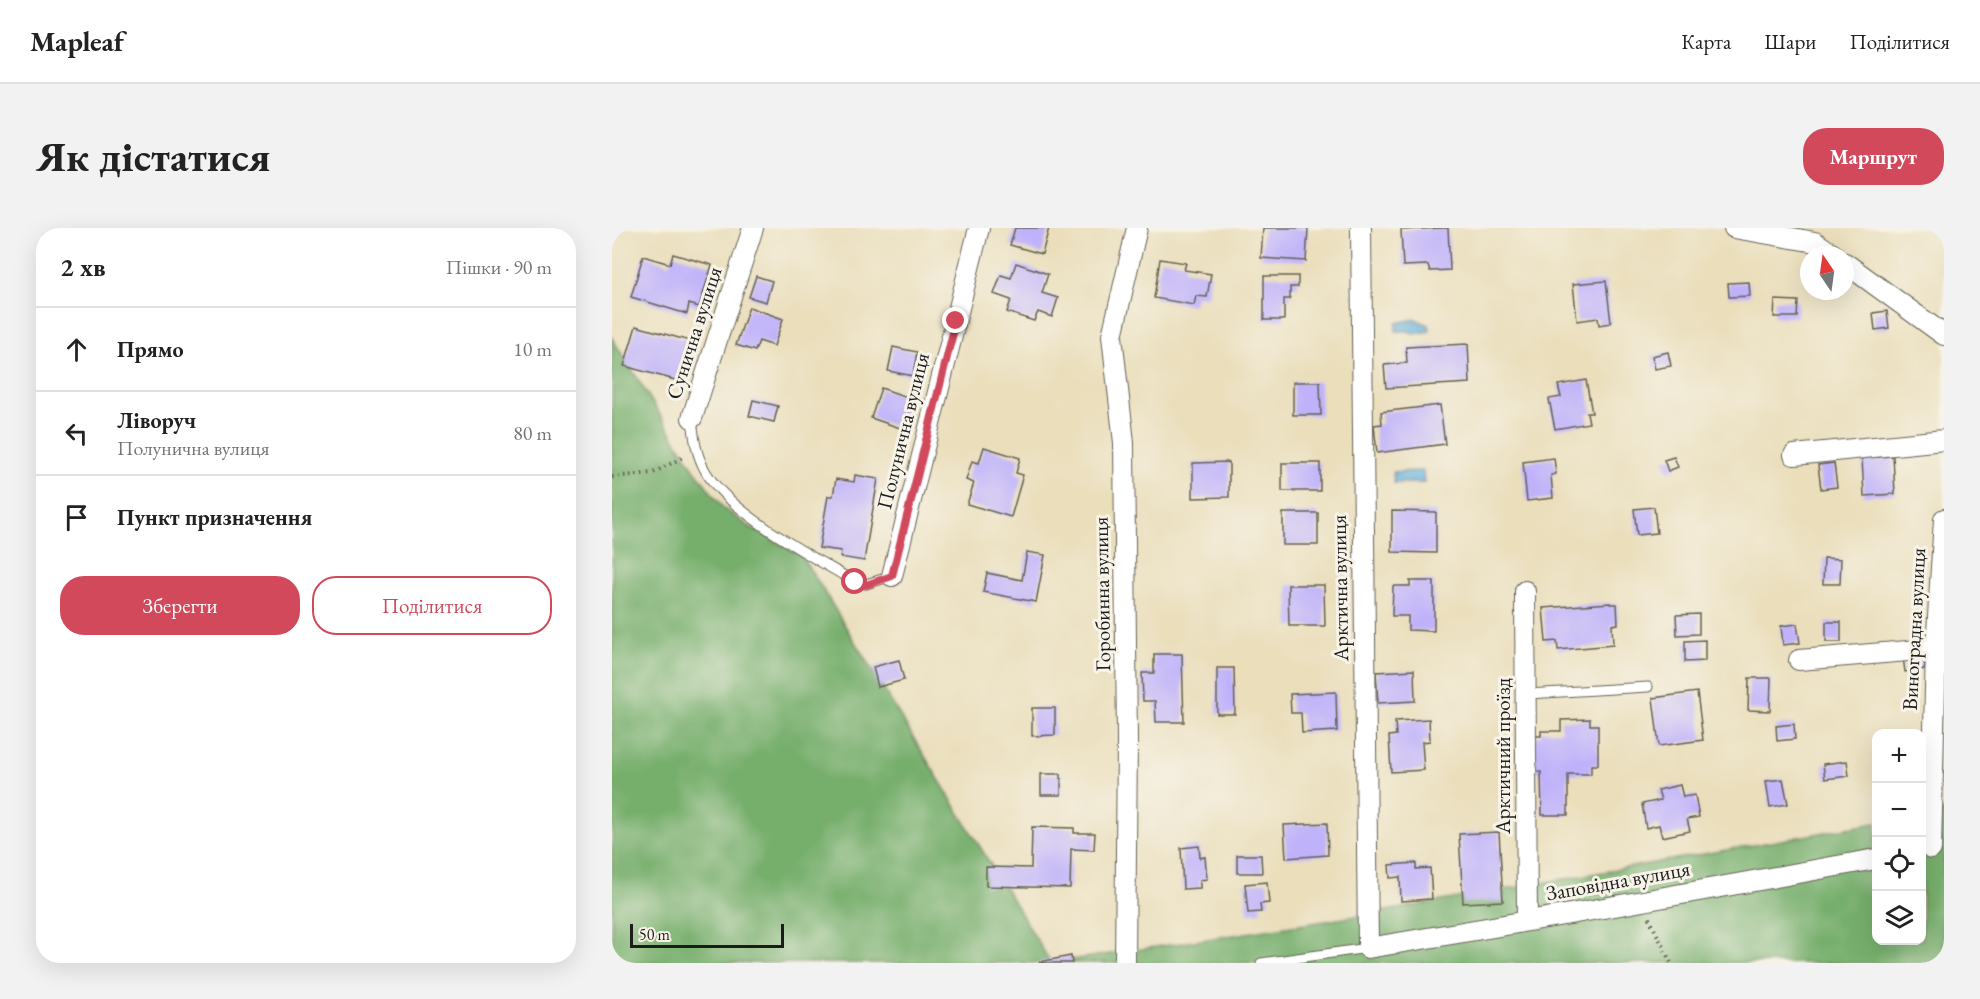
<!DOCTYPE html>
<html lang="uk">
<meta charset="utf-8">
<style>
body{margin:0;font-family:"EB Garamond",serif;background:#f2f2f2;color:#222}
.controls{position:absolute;right:18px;bottom:18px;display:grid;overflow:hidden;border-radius:12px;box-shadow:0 6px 24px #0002}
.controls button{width:54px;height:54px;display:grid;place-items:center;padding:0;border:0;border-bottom:2px solid #e0e0e0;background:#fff;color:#222;font:30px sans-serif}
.compass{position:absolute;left:1188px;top:18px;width:54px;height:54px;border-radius:50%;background:#fff;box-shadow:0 6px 24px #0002;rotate:347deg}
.scale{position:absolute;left:18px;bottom:15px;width:154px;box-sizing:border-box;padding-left:6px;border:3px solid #1c1c1c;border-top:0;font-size:16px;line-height:21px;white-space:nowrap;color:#1c1c1c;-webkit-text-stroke:4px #f7f3e8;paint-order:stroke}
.stop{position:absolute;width:18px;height:18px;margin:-14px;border:4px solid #d1495b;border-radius:50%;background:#fff}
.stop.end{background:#d1495b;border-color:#fff;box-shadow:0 2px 6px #0008}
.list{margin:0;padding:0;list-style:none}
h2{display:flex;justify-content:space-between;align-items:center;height:78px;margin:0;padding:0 24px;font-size:26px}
h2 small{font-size:20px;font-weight:400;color:#767676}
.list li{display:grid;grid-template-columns:39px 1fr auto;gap:18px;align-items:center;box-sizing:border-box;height:84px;padding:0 24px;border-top:2px solid #e0e0e0}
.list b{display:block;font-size:22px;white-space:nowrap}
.list p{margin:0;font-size:20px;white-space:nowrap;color:#767676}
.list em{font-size:20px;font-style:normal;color:#767676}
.actions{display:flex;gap:12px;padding:18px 24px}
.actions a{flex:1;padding:14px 0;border:2px solid #d1495b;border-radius:24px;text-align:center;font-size:21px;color:#d1495b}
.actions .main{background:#d1495b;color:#fff}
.icon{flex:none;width:33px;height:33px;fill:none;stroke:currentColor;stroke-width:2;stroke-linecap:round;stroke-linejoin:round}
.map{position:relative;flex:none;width:1332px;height:735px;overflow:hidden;border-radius:24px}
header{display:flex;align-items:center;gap:36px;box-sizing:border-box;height:84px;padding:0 30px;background:#fff;border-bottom:2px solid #e0e0e0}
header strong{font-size:28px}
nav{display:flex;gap:33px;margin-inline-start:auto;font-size:21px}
.intro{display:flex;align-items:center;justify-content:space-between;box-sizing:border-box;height:144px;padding:0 36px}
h1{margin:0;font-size:42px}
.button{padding:15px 27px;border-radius:24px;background:#d1495b;color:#fff;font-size:21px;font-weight:700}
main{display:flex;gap:36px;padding:0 36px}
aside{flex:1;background:#fff;border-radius:24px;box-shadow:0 6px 24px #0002}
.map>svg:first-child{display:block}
</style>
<header>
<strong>Mapleaf</strong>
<nav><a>Карта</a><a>Шари</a><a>Поділитися</a></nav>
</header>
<div class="intro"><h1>Як дістатися</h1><a class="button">Маршрут</a></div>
<main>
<aside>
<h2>2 хв<small>Пішки · 90 m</small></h2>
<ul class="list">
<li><svg class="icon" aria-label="ahead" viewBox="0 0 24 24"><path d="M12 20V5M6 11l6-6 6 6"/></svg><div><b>Прямо</b></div><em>10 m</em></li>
<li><svg class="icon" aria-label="left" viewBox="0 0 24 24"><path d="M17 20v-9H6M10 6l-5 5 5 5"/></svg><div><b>Ліворуч</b><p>Полунична вулиця</p></div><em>80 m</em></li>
<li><svg class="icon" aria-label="arrive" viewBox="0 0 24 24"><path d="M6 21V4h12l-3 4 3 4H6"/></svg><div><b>Пункт призначення</b></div></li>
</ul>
<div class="actions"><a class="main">Зберегти</a><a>Поділитися</a></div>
</aside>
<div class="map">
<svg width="1332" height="735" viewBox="0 0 1332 735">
<rect width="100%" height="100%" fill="#f7f3e8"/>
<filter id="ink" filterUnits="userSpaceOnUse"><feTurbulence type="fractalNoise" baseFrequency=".0167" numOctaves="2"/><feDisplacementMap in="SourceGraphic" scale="12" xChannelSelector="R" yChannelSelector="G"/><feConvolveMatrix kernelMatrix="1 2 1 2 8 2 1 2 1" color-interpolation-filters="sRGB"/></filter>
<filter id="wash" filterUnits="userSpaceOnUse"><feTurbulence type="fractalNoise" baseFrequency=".008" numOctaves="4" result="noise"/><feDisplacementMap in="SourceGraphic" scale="24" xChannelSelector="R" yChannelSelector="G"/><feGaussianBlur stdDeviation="1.35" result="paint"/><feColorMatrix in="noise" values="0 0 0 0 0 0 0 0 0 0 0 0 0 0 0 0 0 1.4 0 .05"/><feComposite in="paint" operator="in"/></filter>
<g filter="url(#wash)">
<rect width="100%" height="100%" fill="#eadebb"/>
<path fill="#76ae6c" stroke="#496544" stroke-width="1.5" d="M0 110 82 241 111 280 138 299 188 327 205 352 439 735 746 688 1264 595V712H1310V587L1332 583V735H0Z"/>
<path fill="#5faed9" stroke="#3e657a" stroke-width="1.5" d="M803 91 817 97 818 103 801 106 797 103H784V95Z
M811 243 812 255H782L781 244Z"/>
<g id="blocks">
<path fill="#c0b2fa" d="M403 0H437L430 26 398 17Z
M651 0H696L694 33 649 30Z
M830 0H836L838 42 818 43 816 37 791 38 789 2Z
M61 26 100 37 87 79 77 76 75 86 19 69 31 28 58 36Z
M548 31 574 35 572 42 599 46 595 69 584 68 582 77 542 70Z
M404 35 436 46 430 65 446 70 440 89 426 84 422 93 395 84 399 72 382 66 389 47 399 50Z
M144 48 160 53 154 74 137 69Z
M652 48H686V59H678V71H672V92H652Z
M994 53 999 95 987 97 986 90 965 93 961 56Z
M1137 54 1138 68 1117 69 1116 55Z
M1163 72 1186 73 1185 89H1162Z
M137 79 171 91 162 118 147 113 143 123 124 117Z
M1275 83 1277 100 1263 102 1261 85Z
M24 98 78 113 67 153 12 138Z
M856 116 858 155 774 160 772 137 795 135 794 119Z
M281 119 305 124 301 148 276 143Z
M1056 124 1059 138 1043 141 1040 128Z
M974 152 980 185H975L977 195 943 201 937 171 949 169 946 157Z
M681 154H708L709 187H681Z
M269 160 301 171 291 201 259 190Z
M141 172 166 178 162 194 137 188Z
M828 177 833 216 765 225 762 197 770 196 769 184Z
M372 219 408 230 404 245 411 247 399 289 355 276 362 255 354 252 360 233 367 235Z
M1281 228 1283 266 1252 268 1250 230Z
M1062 229 1066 239 1056 243 1052 232Z
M942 230 944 246 939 247 941 270 915 273 911 234Z
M617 234V269L581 270V235Z
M670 235H708V263H670Z
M1222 235 1225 259 1209 261 1206 237Z
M243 247 266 251 252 333 228 329 229 323 207 320 216 268H221L224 251 242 254Z
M1042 279 1045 305 1025 307 1022 281Z
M780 283 824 284V325L780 324Z
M671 285H706V317H671Z
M415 324 433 327 424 374 371 364 375 345 410 352Z
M1212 330 1229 331 1228 356H1211Z
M798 353H822V403L796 402V388H780L781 358H798Z
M676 357H712L713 398H677Z
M998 375V376H1005L1006 396 1000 397 1001 417 946 422 945 413 934 414 931 380Z
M1087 386V406L1065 407 1064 387Z
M1214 394H1229V414H1214Z
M1185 396 1188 415 1171 417 1169 398Z
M1093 412V433L1073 434V413Z
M542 426H570L572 494H544L543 473H531L530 445H542Z
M1312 427 1313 441 1293 444 1291 429Z
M287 432 292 452 266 459 261 439Z
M605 440H622L623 486H605Z
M802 442 803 473 766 475 764 444Z
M1137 450H1159L1158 483 1136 482Z
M724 464 725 503 690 505 689 485H679L678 466Z
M1085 464 1091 512 1047 518 1041 470Z
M420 480H443V507L420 508Z
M817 491 818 513 810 514 812 542 779 544 777 508 784 507 783 493Z
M978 491V497H986V537H979V546H956V587H930L929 544H923L922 508H929V503H949V492Z
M1182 496 1183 511 1165 513 1164 498Z
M1235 533 1237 548 1213 551 1211 536Z
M429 546H449V567H429Z
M1171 551 1176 576 1158 579 1154 553Z
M1068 557 1071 569 1083 567 1087 589 1075 591 1078 603 1050 609 1047 597 1034 600 1030 576 1049 572 1046 562Z
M715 595 716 627 674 630 672 597Z
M420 599 462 600V605H483L482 622 459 621 458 660 374 658V639L419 640Z
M887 604 891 673 851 675 847 606Z
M587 618 588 630 593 629 595 651 588 652V660L571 661 569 620Z
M625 627H649L650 645H625Z
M804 635V641L818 640 820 671 789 673 788 649 778 650 777 637Z
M655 654 657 675 648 676 649 684 636 685 633 656Z
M459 728 460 735H427V734Z"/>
</g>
</g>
<g filter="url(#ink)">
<use href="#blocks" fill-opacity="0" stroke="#646054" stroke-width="1.5"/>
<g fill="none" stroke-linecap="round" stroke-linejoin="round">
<g stroke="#646054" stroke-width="11">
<path id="lane" d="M80 190C82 210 84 227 94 244 118 285 201 329 243 354L254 356 280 348
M915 466 1036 459
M649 735 756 720"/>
</g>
<g stroke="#646054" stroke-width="22">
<path id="street" d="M749 0 756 720 964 685 1264 631
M1122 0 1203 14 1222 27
M1233 35 1332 107
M80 190 141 0
M1182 227 1332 212
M280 348 367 0
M913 363 915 693
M1187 432 1332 420
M1319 621 1324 421 1332 291
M513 735 515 513 512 215 500 108 525 0"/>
</g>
<path stroke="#646054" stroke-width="4" stroke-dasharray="1.5 4.5" stroke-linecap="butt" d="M0 249 41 245 73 228
M1037 690 1059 735"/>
<use href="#lane" stroke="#fff" stroke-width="9"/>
<use href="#street" stroke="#fff" stroke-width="20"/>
</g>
</g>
<g fill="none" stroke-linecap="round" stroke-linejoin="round" filter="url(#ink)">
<path stroke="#d1495b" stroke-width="8" d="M243 354 254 357 280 348 344 93"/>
</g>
<g text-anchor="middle" stroke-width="6" stroke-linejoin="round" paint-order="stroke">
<g font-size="21" fill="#1c1c1c" stroke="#f7f3e8">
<text transform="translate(82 105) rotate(-72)" y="7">Сунична вулиця</text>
<text transform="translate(291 203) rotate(-76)" y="7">Полунична вулиця</text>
<text transform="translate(728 360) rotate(-91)" y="7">Арктична вулиця</text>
<text transform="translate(490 366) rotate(-91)" y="7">Горобинна вулиця</text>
<text transform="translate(1302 401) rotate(-87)" y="7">Виноградна вулиця</text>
<text transform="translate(891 528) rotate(-90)" y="7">Арктичний проїзд</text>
<text transform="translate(1006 653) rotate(-10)" y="7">Заповідна вулиця</text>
</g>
</g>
</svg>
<div class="controls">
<button>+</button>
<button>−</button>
<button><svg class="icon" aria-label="locate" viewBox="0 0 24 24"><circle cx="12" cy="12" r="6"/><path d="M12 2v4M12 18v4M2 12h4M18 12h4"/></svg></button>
<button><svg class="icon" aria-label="layers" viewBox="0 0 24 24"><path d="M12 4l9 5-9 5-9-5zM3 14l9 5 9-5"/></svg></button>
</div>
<svg class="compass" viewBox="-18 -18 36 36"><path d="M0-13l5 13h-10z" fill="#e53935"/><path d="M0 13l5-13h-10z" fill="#767676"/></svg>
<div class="scale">50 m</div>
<div class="stop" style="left:243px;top:354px"></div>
<div class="stop end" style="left:344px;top:93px"></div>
</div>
</main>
